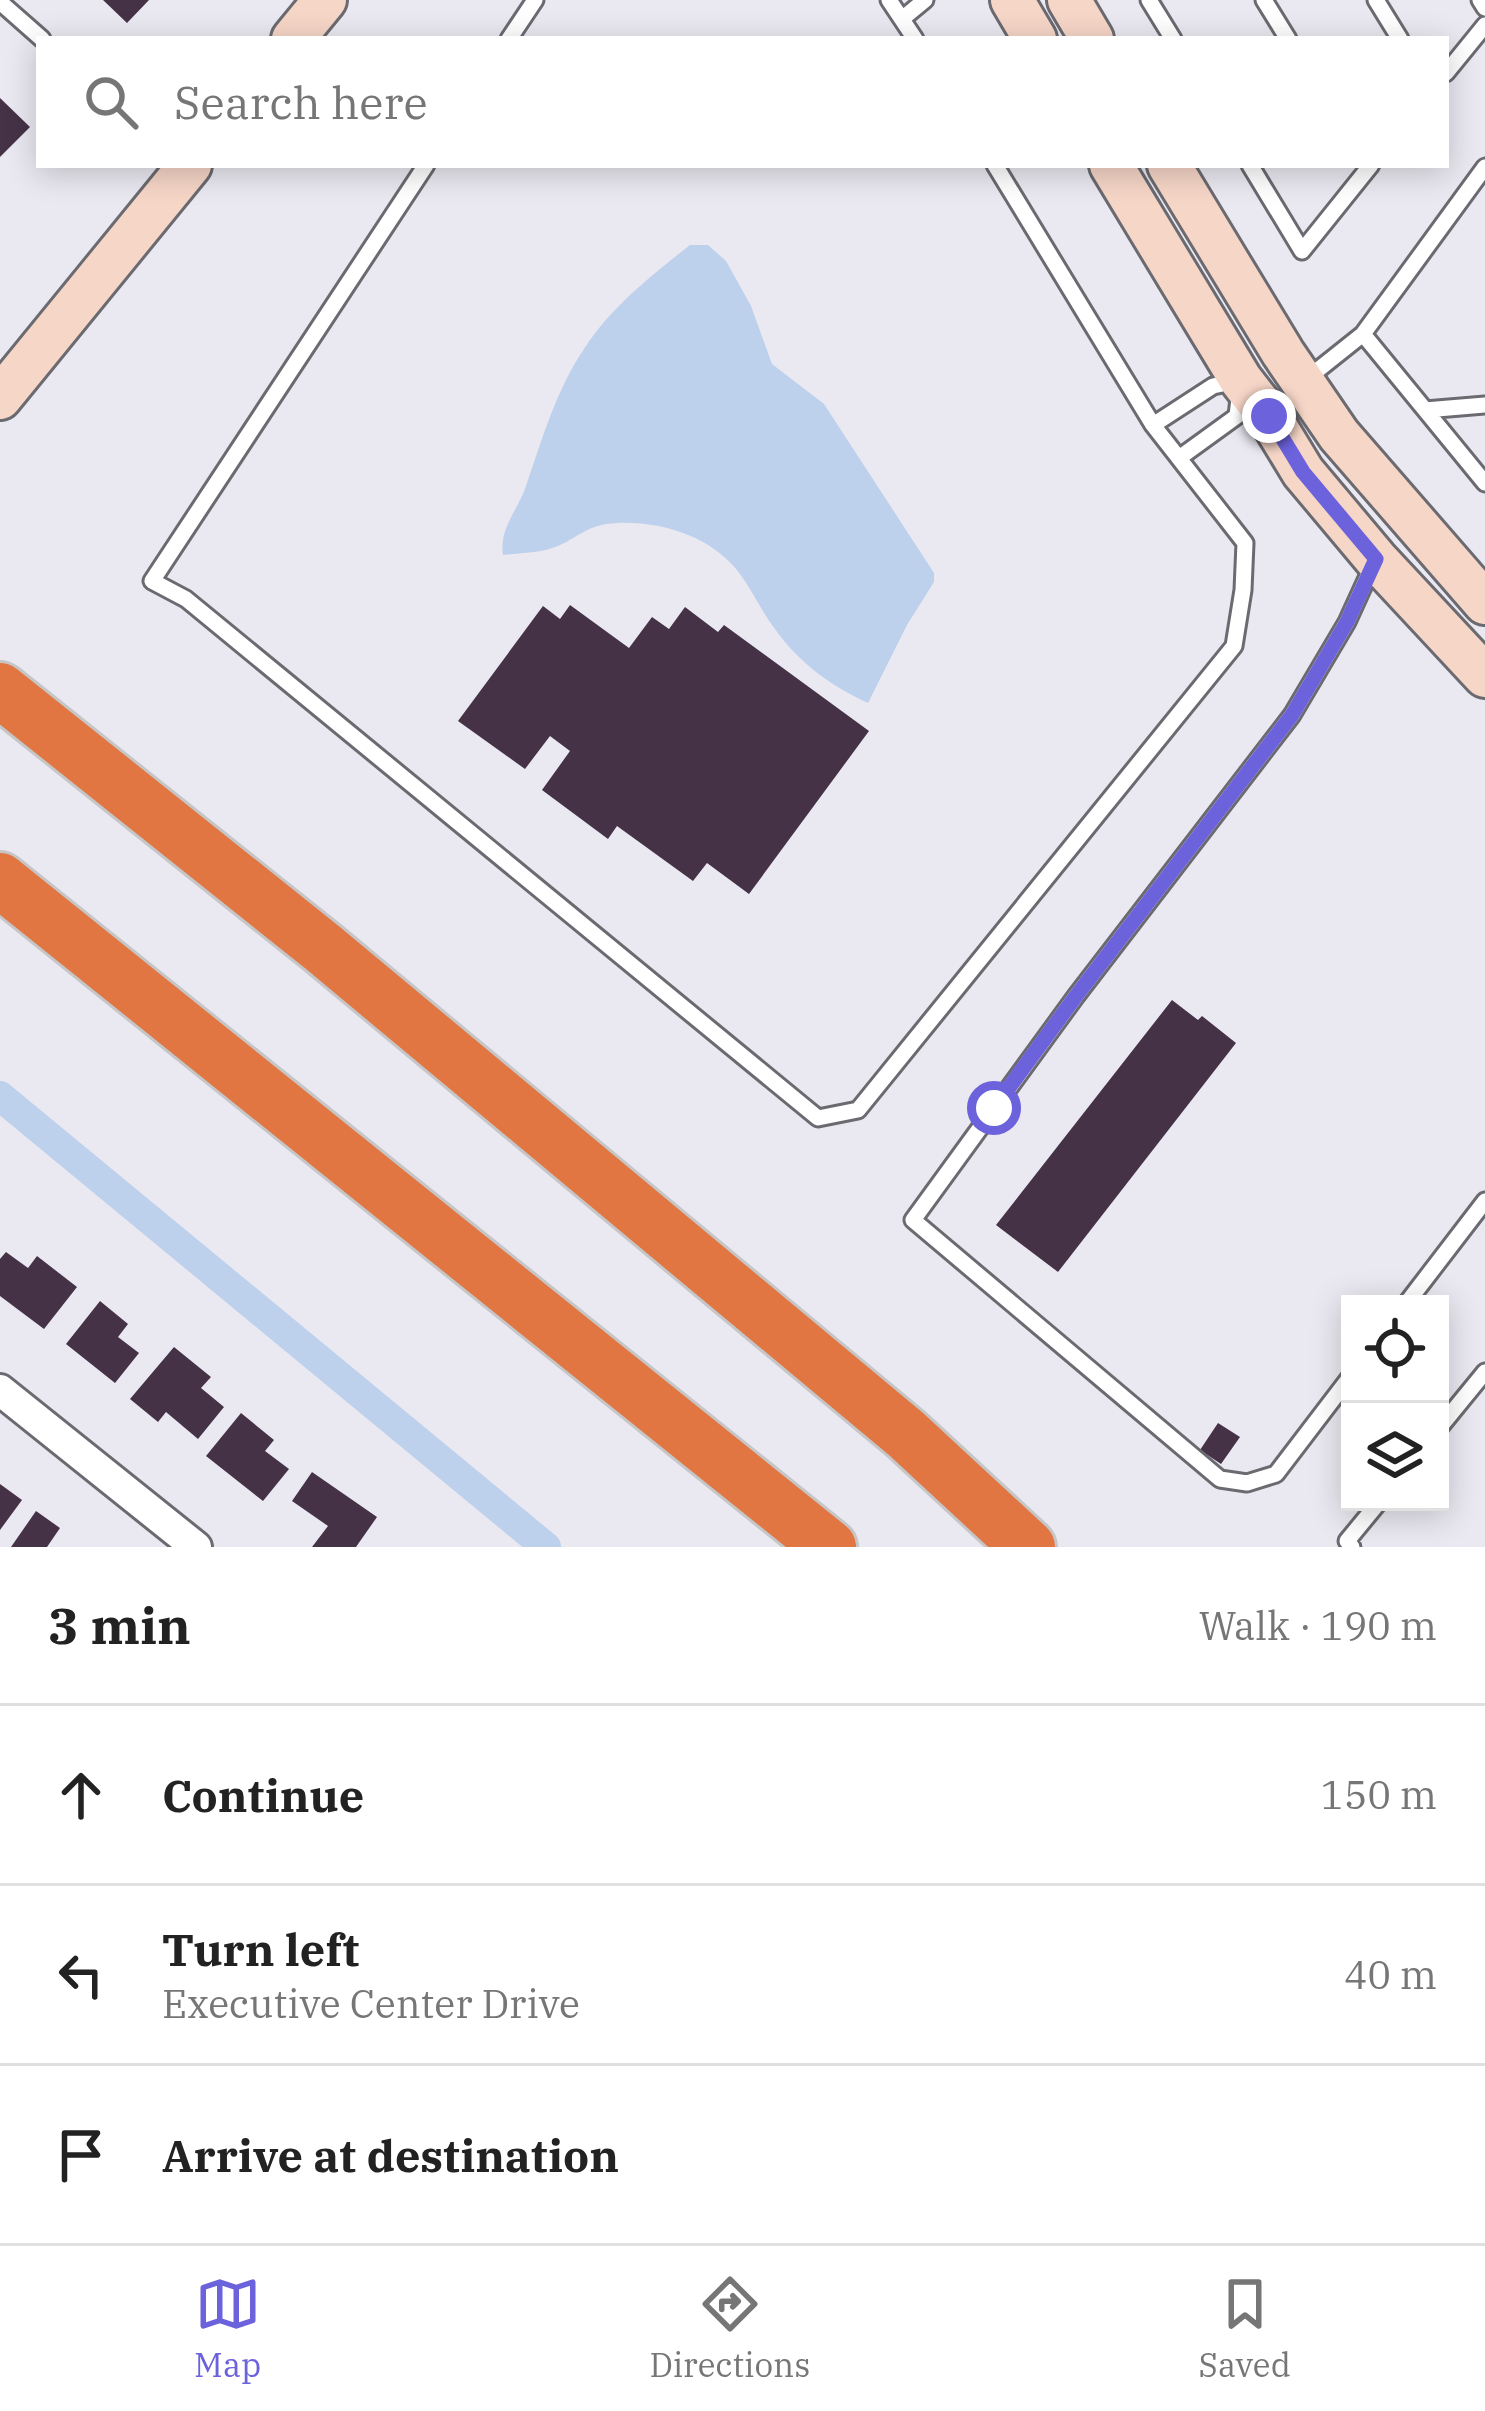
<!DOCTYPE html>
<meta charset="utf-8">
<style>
body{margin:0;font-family:"IBM Plex Serif",serif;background:#f2f2f2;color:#222}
.controls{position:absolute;right:36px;bottom:36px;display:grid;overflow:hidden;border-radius:0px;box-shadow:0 6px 30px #0003}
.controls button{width:108px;height:108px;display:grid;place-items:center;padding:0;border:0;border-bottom:3px solid #e0e0e0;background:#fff;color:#222;font:60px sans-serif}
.stop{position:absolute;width:36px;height:36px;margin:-27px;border:9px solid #6b62dc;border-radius:50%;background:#fff}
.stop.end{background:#6b62dc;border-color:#fff;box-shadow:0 3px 12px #0008}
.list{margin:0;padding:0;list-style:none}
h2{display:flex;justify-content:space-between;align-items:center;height:156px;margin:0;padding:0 48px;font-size:51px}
h2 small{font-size:39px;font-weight:400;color:#767676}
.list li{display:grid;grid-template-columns:78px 1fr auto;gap:36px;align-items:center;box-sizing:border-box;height:180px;padding:0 48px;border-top:3px solid #e0e0e0}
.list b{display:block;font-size:45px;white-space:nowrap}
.list p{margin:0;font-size:39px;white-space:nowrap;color:#767676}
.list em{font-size:39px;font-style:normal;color:#767676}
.icon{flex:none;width:66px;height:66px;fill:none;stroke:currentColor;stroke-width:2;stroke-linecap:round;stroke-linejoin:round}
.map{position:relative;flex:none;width:1485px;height:1547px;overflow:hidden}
.search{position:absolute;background:#fff;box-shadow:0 6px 30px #0003;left:36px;right:36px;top:36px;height:132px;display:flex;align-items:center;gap:30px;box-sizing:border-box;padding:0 42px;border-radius:0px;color:#767676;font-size:45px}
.sheet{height:696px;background:#fff}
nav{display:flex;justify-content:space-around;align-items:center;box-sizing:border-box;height:168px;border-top:3px solid #e0e0e0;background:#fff;font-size:33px;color:#767676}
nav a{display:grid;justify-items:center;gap:6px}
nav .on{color:#6b62dc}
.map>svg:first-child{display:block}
</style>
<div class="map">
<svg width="1485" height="1547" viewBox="0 0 1485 1547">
<rect width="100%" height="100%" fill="#eae9f1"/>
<path fill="#bdd0ec" d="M690 245H708L726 261 751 306 772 364 824 404 934 573V582L907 625 868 703C831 686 799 663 775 629 762 612 753 592 740 574 713 537 662 521 617 523 584 524 575 542 549 549 535 553 518 553 503 555 499 528 518 510 526 486 542 440 556 390 584 349 611 307 651 276 690 245Z"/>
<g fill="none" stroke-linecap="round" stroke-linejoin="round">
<path stroke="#bdd0ec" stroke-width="30" d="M0 1096 546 1547"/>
</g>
<path fill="#453247" d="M103 0H149L127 23Z
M0 98 30 127 0 157Z
M570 605 629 648 652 617 669 629 685 607 718 632 724 625 869 731 749 894 707 863 693 881 617 826 608 839 542 790 570 751 550 736 525 769 458 721 543 606 560 619Z
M1172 1000 1198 1020 1202 1016 1236 1043 1058 1272 996 1225Z
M6 1252 28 1268 37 1256 77 1287 44 1329 0 1296V1259Z
M100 1301 128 1324 118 1337 139 1353 115 1383 66 1344Z
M174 1347 211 1377 201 1388 224 1407 198 1439 166 1412 158 1422 130 1399Z
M241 1413 274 1440 265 1451 289 1469 263 1501 206 1456Z
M1218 1423 1240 1437 1221 1464 1200 1450Z
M312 1472 377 1517 356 1547H312L328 1526 292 1501Z
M0 1484 22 1500 0 1530Z
M36 1511 60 1528 47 1547H11Z"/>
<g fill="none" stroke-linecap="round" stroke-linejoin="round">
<g stroke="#6b6a71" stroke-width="21">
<path id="lane" d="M889 0 915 39
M1149 0 1173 39
M1264 0 1288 39
M1376 0 1400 39
M1480 0 1485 8
M0 2 42 39
M902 19 925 0
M509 39 535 0
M1446 73 1485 25
M426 165 152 581 186 599 818 1118 858 1110 1234 646 1243 590 1245 543 1153 425 995 165
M1250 165 1302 251 1371 165
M1363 334 1485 167
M1304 381 1363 334 1485 483
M1425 410 1485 405
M1153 425 1213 386 1241 380 1237 416 1179 458
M1406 1304 1485 1201
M1350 1377 1276 1474 1247 1483 1220 1479 913 1220 1076 996 1292 715 1347 622 1373 565
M1440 1427 1485 1372
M1352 1547 1347 1541 1379 1502"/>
</g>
<g stroke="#6b6a71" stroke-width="36">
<path id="street" d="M0 1390 196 1547"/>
</g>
<g stroke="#6b6a71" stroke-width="48">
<path id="secondary" d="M1012 0 1035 39
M1069 0 1092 39
M293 39 325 0
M1111 165 1241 380 1269 416 1303 472 1376 559 1485 676
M1169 165 1283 353 1339 435 1485 603
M0 398 190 165"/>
</g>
<g stroke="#c6c6c7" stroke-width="60">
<path id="highway" d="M0 690 323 948 906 1434 1028 1547
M0 880 829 1547"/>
</g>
<use href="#lane" stroke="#fff" stroke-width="15"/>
<use href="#street" stroke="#fff" stroke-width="30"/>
<use href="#secondary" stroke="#f6d6c7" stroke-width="42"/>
<use href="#highway" stroke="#e17643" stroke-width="54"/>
</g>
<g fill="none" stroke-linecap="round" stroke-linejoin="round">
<path stroke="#6b62dc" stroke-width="15" d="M994 1108 1076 996 1292 715 1347 622 1376 559 1303 472 1269 416"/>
</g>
</svg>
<div class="controls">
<button><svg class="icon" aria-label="locate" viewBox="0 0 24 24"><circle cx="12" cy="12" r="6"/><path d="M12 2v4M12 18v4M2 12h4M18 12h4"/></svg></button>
<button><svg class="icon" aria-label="layers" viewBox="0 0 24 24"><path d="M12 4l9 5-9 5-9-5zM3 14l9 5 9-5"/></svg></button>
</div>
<div class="stop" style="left:994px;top:1108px"></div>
<div class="stop end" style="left:1269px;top:416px"></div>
<div class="search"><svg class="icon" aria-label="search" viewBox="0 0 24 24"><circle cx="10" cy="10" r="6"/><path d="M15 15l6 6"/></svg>Search here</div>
</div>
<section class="sheet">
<h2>3 min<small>Walk · 190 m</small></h2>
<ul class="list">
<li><svg class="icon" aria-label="ahead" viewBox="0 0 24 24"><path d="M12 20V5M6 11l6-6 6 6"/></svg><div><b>Continue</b></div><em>150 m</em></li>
<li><svg class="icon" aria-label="left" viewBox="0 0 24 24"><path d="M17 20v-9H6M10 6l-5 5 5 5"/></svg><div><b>Turn left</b><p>Executive Center Drive</p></div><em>40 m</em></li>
<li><svg class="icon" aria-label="arrive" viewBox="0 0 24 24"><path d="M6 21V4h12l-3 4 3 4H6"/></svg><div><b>Arrive at destination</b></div></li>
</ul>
</section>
<nav>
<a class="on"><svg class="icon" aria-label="map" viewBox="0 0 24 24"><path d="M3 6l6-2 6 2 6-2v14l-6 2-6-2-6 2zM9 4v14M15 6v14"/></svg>Map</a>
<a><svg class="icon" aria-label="directions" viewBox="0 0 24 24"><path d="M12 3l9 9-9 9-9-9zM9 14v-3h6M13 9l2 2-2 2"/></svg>Directions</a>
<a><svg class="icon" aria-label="saved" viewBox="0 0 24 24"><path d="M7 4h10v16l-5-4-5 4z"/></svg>Saved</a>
</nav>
